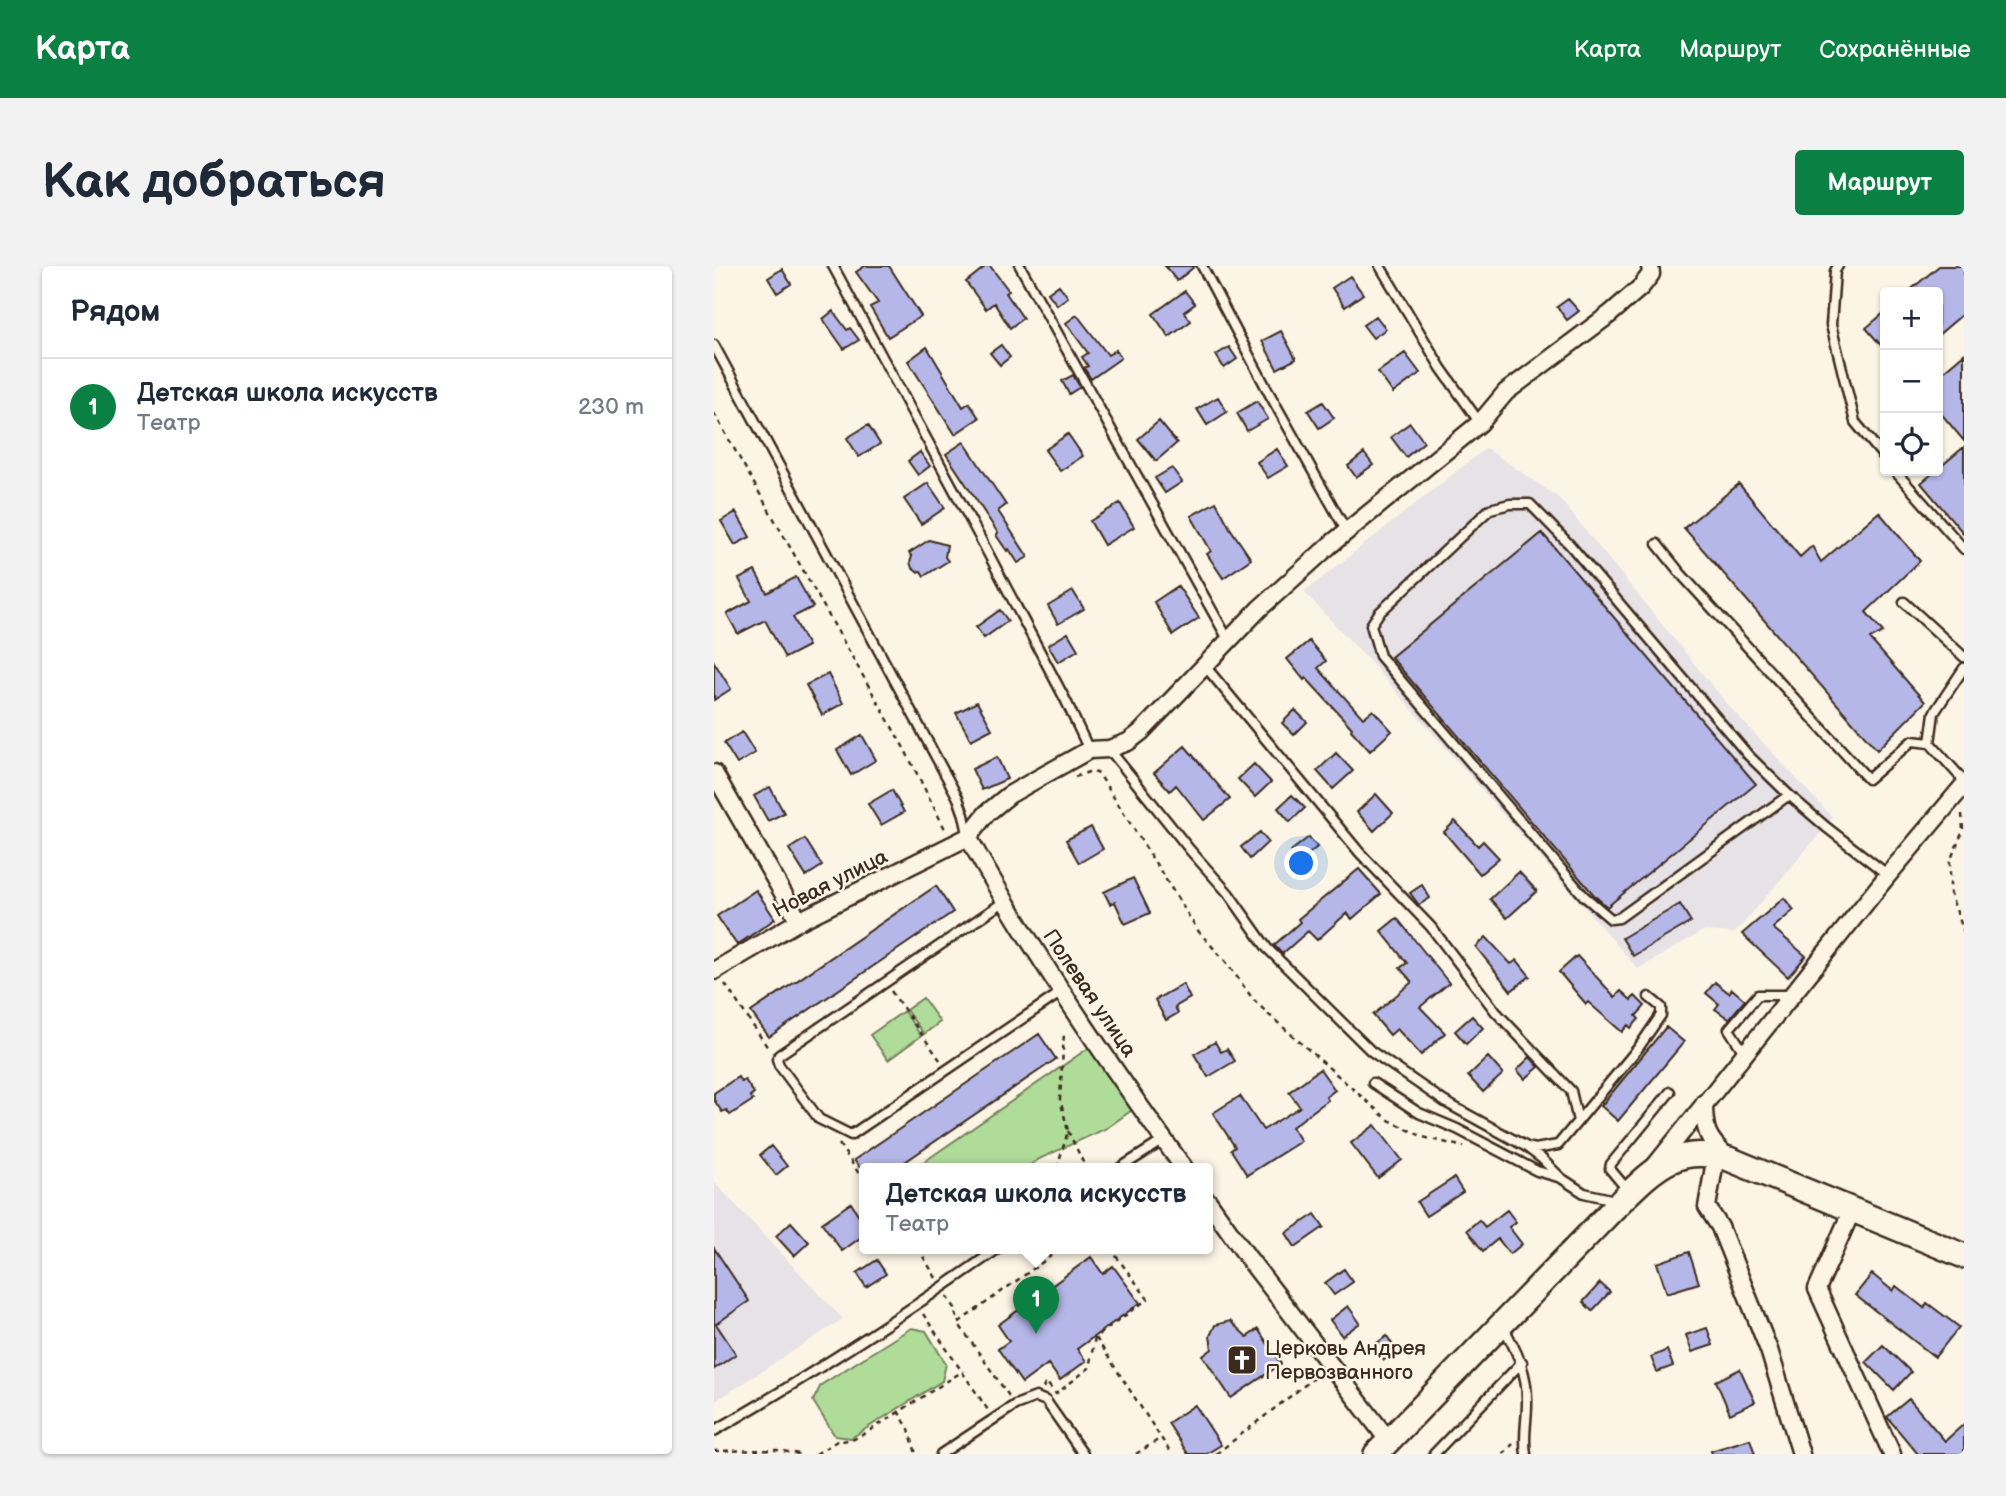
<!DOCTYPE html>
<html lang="ru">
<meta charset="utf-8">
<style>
body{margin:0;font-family:"Balsamiq Sans",sans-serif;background:#f2f2f3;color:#1f2937}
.controls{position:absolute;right:21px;top:21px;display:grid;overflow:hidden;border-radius:7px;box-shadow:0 2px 5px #0004}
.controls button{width:63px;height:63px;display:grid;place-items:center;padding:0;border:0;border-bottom:2px solid #e0e1e3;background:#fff;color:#1f2937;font:35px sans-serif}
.you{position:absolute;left:588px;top:598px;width:24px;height:24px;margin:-18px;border:5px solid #fff;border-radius:50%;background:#1a73e8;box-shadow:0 0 0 10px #1a73e833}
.badge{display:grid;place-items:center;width:46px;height:46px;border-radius:50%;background:#0b8043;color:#fff;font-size:23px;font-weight:700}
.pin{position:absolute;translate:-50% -58px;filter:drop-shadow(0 2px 4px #0008)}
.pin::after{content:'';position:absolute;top:37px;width:24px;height:21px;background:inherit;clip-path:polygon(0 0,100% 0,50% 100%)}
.popup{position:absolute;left:145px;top:897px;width:354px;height:91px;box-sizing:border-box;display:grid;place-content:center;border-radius:7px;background:#fff;filter:drop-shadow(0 2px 5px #0005);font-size:23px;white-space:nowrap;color:#747a83}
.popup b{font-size:26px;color:#1f2937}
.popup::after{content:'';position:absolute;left:50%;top:100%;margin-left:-14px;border:14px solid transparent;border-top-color:#fff}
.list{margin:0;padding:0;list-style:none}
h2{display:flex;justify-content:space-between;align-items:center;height:91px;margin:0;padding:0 28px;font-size:30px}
h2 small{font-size:23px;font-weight:400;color:#747a83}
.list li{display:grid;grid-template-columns:46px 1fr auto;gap:21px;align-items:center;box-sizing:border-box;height:98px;padding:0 28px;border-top:2px solid #e0e1e3}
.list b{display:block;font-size:26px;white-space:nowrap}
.list p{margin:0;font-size:23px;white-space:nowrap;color:#747a83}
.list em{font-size:23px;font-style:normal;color:#747a83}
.icon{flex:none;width:38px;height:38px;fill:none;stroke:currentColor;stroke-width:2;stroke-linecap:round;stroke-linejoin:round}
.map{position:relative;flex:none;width:1250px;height:1188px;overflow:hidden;border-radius:7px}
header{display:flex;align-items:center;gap:42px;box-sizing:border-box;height:98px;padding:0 35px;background:#0b8043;color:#fff}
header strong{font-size:33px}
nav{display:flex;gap:38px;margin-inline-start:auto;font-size:24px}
.intro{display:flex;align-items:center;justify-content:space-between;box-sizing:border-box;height:168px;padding:0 42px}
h1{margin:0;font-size:49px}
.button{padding:18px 32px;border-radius:7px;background:#0b8043;color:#fff;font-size:24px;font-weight:700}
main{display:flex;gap:42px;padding:0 42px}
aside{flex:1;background:#fff;border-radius:7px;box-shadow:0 2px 5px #0004}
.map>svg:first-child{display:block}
</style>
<header>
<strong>Карта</strong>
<nav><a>Карта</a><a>Маршрут</a><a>Сохранённые</a></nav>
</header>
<div class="intro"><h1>Как добраться</h1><a class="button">Маршрут</a></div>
<main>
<aside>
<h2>Рядом<small></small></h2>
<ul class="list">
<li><span class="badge">1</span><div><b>Детская школа искусств</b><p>Театр</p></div><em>230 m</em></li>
</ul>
</aside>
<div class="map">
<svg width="1250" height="1188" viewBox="0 0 1250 1188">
<rect width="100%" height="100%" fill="#fcf5e5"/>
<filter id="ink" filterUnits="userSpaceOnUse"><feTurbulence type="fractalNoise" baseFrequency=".0143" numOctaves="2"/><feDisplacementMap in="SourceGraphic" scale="14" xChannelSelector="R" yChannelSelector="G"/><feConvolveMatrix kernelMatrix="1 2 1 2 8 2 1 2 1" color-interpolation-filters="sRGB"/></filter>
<g filter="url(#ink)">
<path fill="#e7e2e6" d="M772 182 845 232 1013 438 1119 552 1021 667 989 665 924 703 660 400 590 326Z
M0 916 129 1053 0 1136Z"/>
<path fill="#b0dc9a" stroke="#76835c" stroke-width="2" d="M209 732 226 756 210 768 192 744Z
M190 745 207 770 174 794 156 769Z
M376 781 418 844 393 862 325 893 312 902H201Z
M197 1062 212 1065 232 1098 228 1115 137 1172 121 1170 99 1135 107 1119Z"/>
<path fill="#b6b7e9" stroke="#3b2a1e" stroke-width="2" d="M151 0H175L207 50 174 71 156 41 164 37 142 6Z
M272 0H276L295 25 292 27 309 52 296 62 280 37 272 43 252 16Z
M451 0H481L463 15Z
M1225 0H1250V47L1224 69V26H1194Z
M68 3 77 18 63 27 54 12Z
M636 10 649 28 631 41 618 22Z
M345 19 354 31 343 39 334 27Z
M471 25 481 38 470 46 477 55 455 71 439 48Z
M854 33 865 45 853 54 843 41Z
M119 45 133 64 136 62 145 74 130 83 109 53Z
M1171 46V84L1152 62Z
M363 49 394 89 402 84 407 92 377 113 370 102 374 100 368 91 374 87 352 57Z
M662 50 672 63 659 72 649 59Z
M567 65 582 93 563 103 548 75Z
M287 79 296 91 286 99 276 87Z
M213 81 249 141 255 137 265 152 241 168 194 95Z
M515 81 523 93 510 102 502 89Z
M691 87 706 107 679 127 664 106Z
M1250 88V175L1224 144V110Z
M359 109 366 121 355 128 348 115Z
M504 131 513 146 493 159 483 143Z
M543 135 554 153 533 165 523 147Z
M609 136 620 152 605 162 594 145Z
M445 155 463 177 442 195 424 173Z
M696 157 710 176 692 191 677 171Z
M154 159 166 178 145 191 133 172Z
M354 168 369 190 346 205 331 184Z
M250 176 292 239 284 245 314 291 304 297 295 283 293 285 282 269 284 267 232 188Z
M1250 181V268L1207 217Z
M563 183 574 200 554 212 543 196Z
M206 186 216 200 204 209 194 195Z
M650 187 659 199 642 211 634 200Z
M458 202 468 216 451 227 441 212Z
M214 217 231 242 207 258 190 233Z
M1025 218 1086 291 1098 280 1107 296 1165 246 1206 295 1152 346 1169 366 1156 373 1211 436 1163 484 970 262Z
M502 236 516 262 537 293 509 312 493 288 497 285 477 250Z
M406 237 420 261 390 279 376 255Z
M22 246 36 271 21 279 7 255Z
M828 267 1042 518 893 641 881 630 677 391Z
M215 274 233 279 231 291 234 295 210 310 207 305 203 306 198 302 196 296 198 291 195 287Z
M41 305 53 327 82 311 99 341 79 351 94 380 71 392 51 354 24 368 13 348 37 335 25 313Z
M464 320 485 352 459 369 440 336Z
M359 325 370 343 344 358 334 340Z
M286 344 294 355 270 372 262 361Z
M354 367 364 384 344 396 334 379Z
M595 375 612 395 604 402 649 452 659 444 678 465 656 485 637 464 638 462 592 412 590 414 573 393Z
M0 396 17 423 0 434Z
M114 408 129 437 108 449 92 419Z
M263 436 278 463 257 474 242 447Z
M581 444 593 456 580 469 568 457Z
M28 466 41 487 23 498 10 477Z
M148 469 162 494 137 509 123 484Z
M471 480 516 533 490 554 462 519 456 525 440 507Z
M622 487 639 505 619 523 603 505Z
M283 491 293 513 268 524 258 503Z
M540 498 557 516 541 531 524 513Z
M56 521 70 547 54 555 40 530Z
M178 524 190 546 167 559 154 538Z
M662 528 679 547 660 565 643 546Z
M578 529 591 542 576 556 564 542Z
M741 555 764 580 769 575 785 592 766 608 730 566Z
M377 561 389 583 365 597 352 574Z
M546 566 554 576 536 593 527 581Z
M595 571 603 581 586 595 577 585Z
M91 573 108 600 92 610 75 583Z
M645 603 667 628 638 653 633 647 603 674 594 665 568 688 560 679 586 656 584 653Z
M805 606 823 625 793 652 776 633Z
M419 612 436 647 411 658 401 636 396 638 390 626Z
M708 619 716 632 705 639 696 627Z
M222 620 239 646 55 771 37 746Z
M42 624 61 653 23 679 3 650Z
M1070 632 1080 644 1059 662 1092 690 1074 711 1028 668Z
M966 638 977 656 919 690 908 672Z
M683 652 735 717 706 741 731 767 707 789 683 763 676 769 659 749 698 716 686 702 693 697 667 665Z
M772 671 797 698 803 694 816 710 797 725 762 681Z
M863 690 901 731 907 725 917 734 921 730 931 740 922 750 925 753 917 762 914 759 908 766 874 736 872 738 845 706Z
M1001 716 1015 727 1018 723 1031 734 1015 753 1001 743 1005 738 992 727Z
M469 718 476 732 461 741 464 747 452 754 441 734Z
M758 750 769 762 752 778 741 765Z
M952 761 970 776 904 855 887 840Z
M325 768 342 793 182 902H146L140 894Z
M501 776 507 786 513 783 521 795 494 811 480 788Z
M774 791 789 808 769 826 754 810Z
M816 791 825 801 811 813 803 804Z
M606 803 621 824 612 831 614 834 578 861 587 875 533 909 517 884 521 881 499 847 526 830 549 864 586 841 575 826Z
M24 811 27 816 31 814 40 827 36 830 39 834 16 849 12 844 8 846 0 834V827Z
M661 859 688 894 664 912 637 877Z
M57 880 73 900 62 909 46 889Z
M740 912 749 926 712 950 703 936Z
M137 937 150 958V969L128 985 108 957Z
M793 944 802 956 795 961 808 978 796 988 784 973 769 985 753 964 765 954 771 961Z
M601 948 610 961 581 981 572 967Z
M77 956 95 976 80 990 62 970Z
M0 982 35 1035 2 1058 22 1088 0 1103Z
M975 986 985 1017 953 1027 943 997Z
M377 991 389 1008 399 1000 426 1037 363 1083 372 1095 346 1114 334 1098 308 1117 284 1083 295 1075 284 1059Z
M163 994 172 1008 152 1021 143 1007Z
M630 1003 639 1016 620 1029 611 1017Z
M1158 1008 1179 1025 1182 1020 1210 1042 1213 1037 1245 1061 1221 1091 1141 1029Z
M886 1017 896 1026 878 1045 869 1036Z
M634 1040 646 1057 628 1070 616 1054Z
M516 1055 533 1071 544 1063 567 1098 517 1132 489 1090 498 1083 496 1070 501 1059Z
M993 1062 999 1079 978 1086 972 1069Z
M673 1070 683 1086 670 1094 660 1079Z
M1169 1079 1197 1106 1180 1124 1152 1096Z
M953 1084 959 1100 943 1106 937 1091Z
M1026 1103 1041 1136 1016 1148 1002 1115Z
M1195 1133 1231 1175 1250 1158V1188H1204L1173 1151Z
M481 1139 507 1179 492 1188H474L454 1157Z
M1036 1173 1041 1188H998L997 1185Z"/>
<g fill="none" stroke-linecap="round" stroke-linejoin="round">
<g stroke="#3b2a1e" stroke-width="13">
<path id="service" d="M119 0 265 270 352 435 375 484
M306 0 515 375
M488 0 555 127 633 266
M666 0 727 102 766 157
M1124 0 1121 5 1117 59 1141 156 1171 192
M0 79 244 532 250 549 254 568
M1181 205 1250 283
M943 278 967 308 1154 513 1198 475 1216 477
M1190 336 1250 391
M491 400 646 587 717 661 782 746 857 825 864 855 844 879 821 883 813 881
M1250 402 1220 447 1216 477 1250 515
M395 483 476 584 515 628 553 682 657 785 731 836 811 880 827 892 847 912 870 927 901 934
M1075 529 1034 489 856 279 816 238H796L776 243 665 347 657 359 666 390 870 630 897 653 905 652 1075 529 1112 561 1174 609
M291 635 65 789 63 793 65 799 105 853 137 869 349 725
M1031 788 1015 763 1044 729H1076
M659 817 705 847 743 863 823 905 844 911
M864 855 925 781 947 749V741L935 731
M406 902 450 874
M911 921 896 903 897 898 956 826
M789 1060C803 1086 814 1107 813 1138 813 1155 809 1172 812 1188
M0 1165C98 1109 192 1047 285 982
M227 1188 301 1139 322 1131 332 1135 369 1188
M720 1188 808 1096"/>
</g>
<g stroke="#3b2a1e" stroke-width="21">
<path id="minor" d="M0 507 85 655
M254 571C318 686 393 795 470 902
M0 705 85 655 254 571 273 547 295 529 323 513 375 484 395 483 414 476 427 466 545 343 616 279 766 157 792 126 896 48 927 21 937 8 936 0
M990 837C990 865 993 872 1013 891
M1002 889 993 941 1006 961 1055 1084 1087 1188
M940 901 1174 609 1250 519
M494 935 535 993 675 1175
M1138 944 1103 1023 1178 1188"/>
</g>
<g stroke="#3b2a1e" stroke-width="28">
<path id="secondary" d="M662 1188 907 935C942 901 964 878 1015 893L1250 990"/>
</g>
<path stroke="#3b2a1e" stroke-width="2.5" stroke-dasharray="5 5" stroke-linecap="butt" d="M0 147 191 484 231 563
M361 511 377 505 385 508 485 666 512 696 539 733 553 747 673 853 709 871 750 881
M1248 548 1249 565 1236 595V627L1250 666
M11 718 54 782
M177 725 226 794
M354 865 372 902
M125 878 150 915
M343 902 354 865 346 833 350 767
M204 982 222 1012
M233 1030 241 1042 244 1056
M209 1048 274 1144
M382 1072 447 1172
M329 1122 332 1116 342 1128 375 1102 381 1071 434 1033 396 982
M295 1130 244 1057 348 982
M184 1145 195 1163 202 1188
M0 1185 63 1184 85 1188
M102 1188 123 1175 138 1174 152 1167 249 1105
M422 1188 447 1172 458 1188
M502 1188 605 1108
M789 1188 799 1178"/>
<use href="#service" stroke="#fcf5e5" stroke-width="8"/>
<use href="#minor" stroke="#fcf5e5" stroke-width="16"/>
<use href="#secondary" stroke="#fcf5e5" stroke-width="23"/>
</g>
</g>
<defs>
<g id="church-square" transform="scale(1.575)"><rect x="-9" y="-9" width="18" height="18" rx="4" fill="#3b2a1e" stroke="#fcf5e5"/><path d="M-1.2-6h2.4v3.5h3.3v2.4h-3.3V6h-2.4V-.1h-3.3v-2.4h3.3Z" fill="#fff"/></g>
</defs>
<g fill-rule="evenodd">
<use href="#church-square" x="528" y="1094"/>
</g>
<g text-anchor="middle" stroke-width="5" stroke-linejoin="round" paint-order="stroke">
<g font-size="21" fill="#3b2a1e" stroke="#fcf5e5">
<text transform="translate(116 617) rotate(-27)" y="7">Новая улица</text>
<text transform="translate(376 727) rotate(56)" y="7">Полевая улица</text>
</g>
<g font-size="21" fill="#3b2a1e" stroke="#fcf5e5" text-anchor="start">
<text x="551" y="1089">Церковь Андрея<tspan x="551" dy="24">Первозванного</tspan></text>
</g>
</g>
</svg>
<div class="controls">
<button>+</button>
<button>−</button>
<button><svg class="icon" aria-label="locate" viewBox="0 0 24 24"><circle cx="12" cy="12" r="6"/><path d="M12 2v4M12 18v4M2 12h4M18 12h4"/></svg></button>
</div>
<div class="you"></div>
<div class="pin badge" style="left:322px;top:1068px">1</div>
<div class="popup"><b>Детская школа искусств</b>Театр</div>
</div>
</main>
